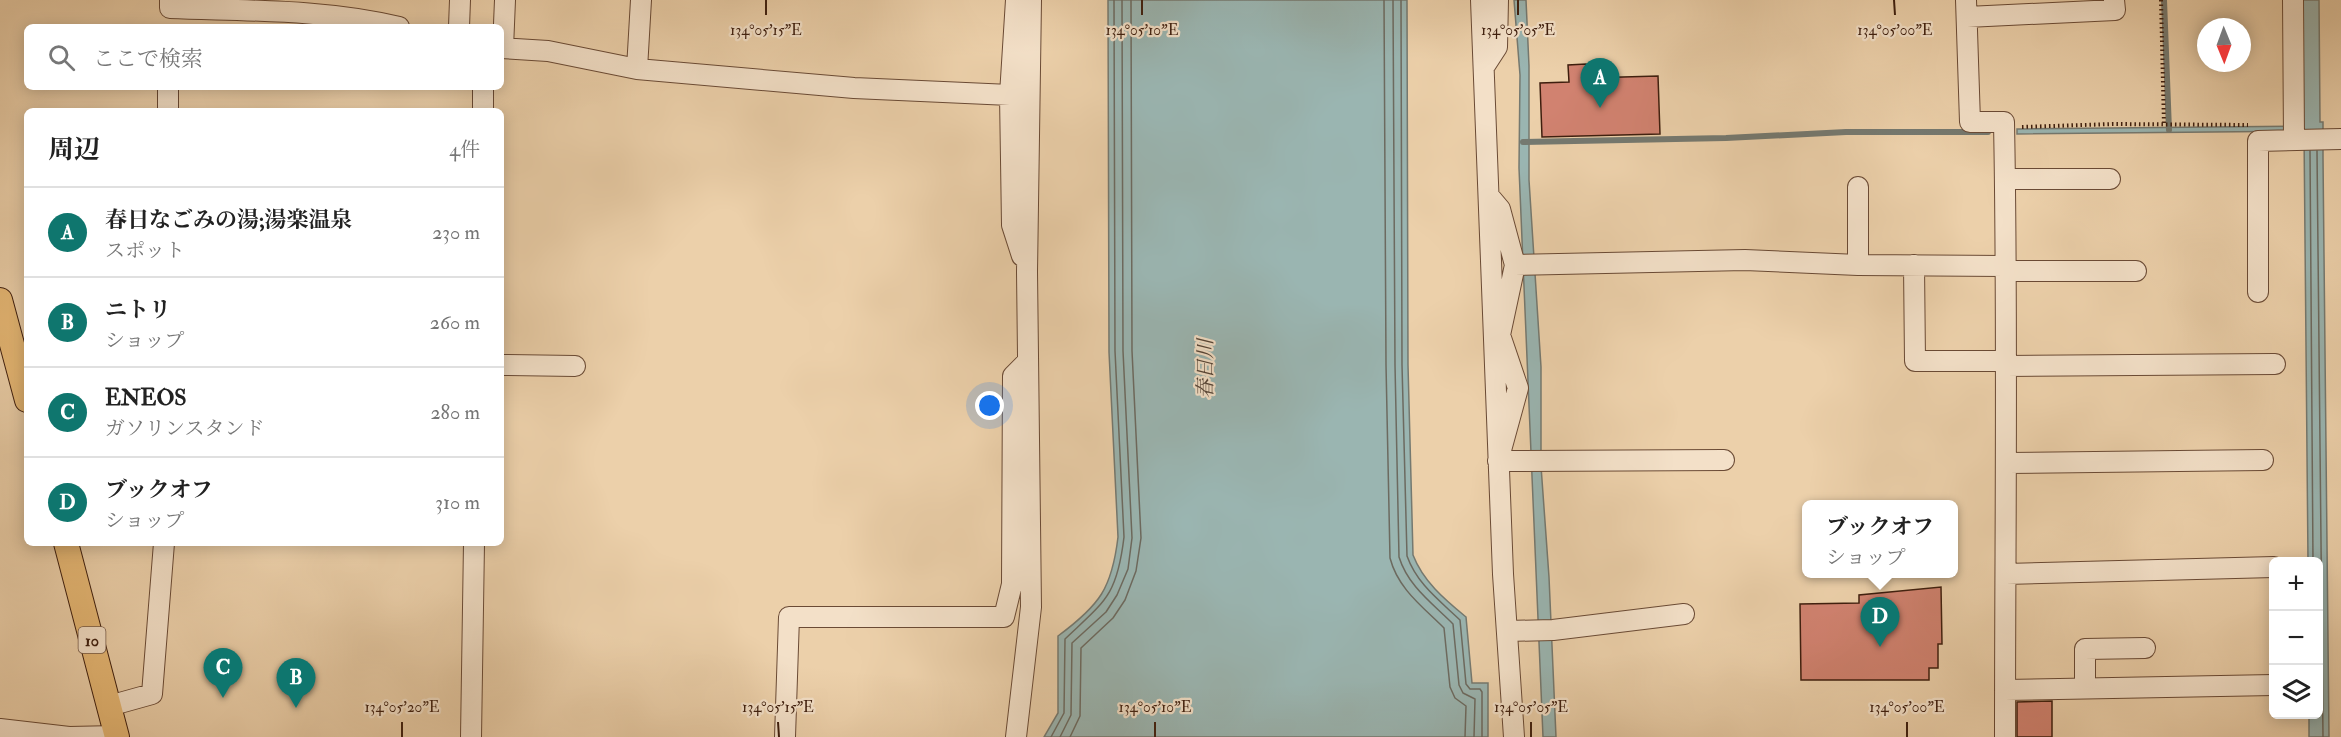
<!DOCTYPE html>
<html lang="ja">
<meta charset="utf-8">
<style>
body{margin:0;font-family:"IM FELL Double Pica","Noto Serif JP",serif;background:#f6f6f6;color:#222}
.controls{position:absolute;right:18px;bottom:18px;display:grid;overflow:hidden;border-radius:9px;box-shadow:0 3px 15px #0003}
.controls button{width:54px;height:54px;display:grid;place-items:center;padding:0;border:0;border-bottom:2px solid #e0e0e0;background:#fff;color:#222;font:30px sans-serif}
.compass{position:absolute;left:2197px;top:18px;width:54px;height:54px;border-radius:50%;background:#fff;box-shadow:0 3px 15px #0003;rotate:179deg}
.you{position:absolute;left:990px;top:406px;width:21px;height:21px;margin:-15px;border:4px solid #fff;border-radius:50%;background:#1a73e8;box-shadow:0 0 0 9px #1a73e833}
.badge{display:grid;place-items:center;width:39px;height:39px;border-radius:50%;background:#0f766e;color:#fff;font-size:20px;font-weight:700}
.pin{position:absolute;translate:-50% -50px;filter:drop-shadow(0 2px 3px #0008)}
.pin::after{content:'';position:absolute;top:32px;width:21px;height:18px;background:inherit;clip-path:polygon(0 0,100% 0,50% 100%)}
.popup{position:absolute;left:1802px;top:500px;width:156px;height:78px;box-sizing:border-box;display:grid;place-content:center;border-radius:9px;background:#fff;filter:drop-shadow(0 2px 4px #0005);font-size:20px;white-space:nowrap;color:#767676}
.popup b{font-size:22px;color:#222}
.popup::after{content:'';position:absolute;left:50%;top:100%;margin-left:-12px;border:12px solid transparent;border-top-color:#fff}
.list{margin:0;padding:0;list-style:none}
h2{display:flex;justify-content:space-between;align-items:center;height:78px;margin:0;padding:0 24px;font-size:26px}
h2 small{font-size:20px;font-weight:400;color:#767676}
.list li{display:grid;grid-template-columns:39px 1fr auto;gap:18px;align-items:center;box-sizing:border-box;height:90px;padding:0 24px;border-top:2px solid #e0e0e0}
.list b{display:block;font-size:22px;white-space:nowrap}
.list p{margin:0;font-size:20px;white-space:nowrap;color:#767676}
.list em{font-size:20px;font-style:normal;color:#767676}
.icon{flex:none;width:33px;height:33px;fill:none;stroke:currentColor;stroke-width:2;stroke-linecap:round;stroke-linejoin:round}
.map{position:relative;flex:none;width:2341px;height:737px;overflow:hidden}
.search{position:absolute;background:#fff;box-shadow:0 3px 15px #0003;left:24px;top:24px;width:480px;height:66px;display:flex;align-items:center;gap:15px;box-sizing:border-box;padding:0 21px;border-radius:9px;color:#767676;font-size:22px}
.panel{position:absolute;background:#fff;box-shadow:0 3px 15px #0003;left:24px;top:108px;width:480px;height:438px;border-radius:9px}
.map>svg:first-child{display:block}
</style>
<div class="map">
<svg width="2341" height="737" viewBox="0 0 2341 737">
<rect width="100%" height="100%" fill="#ecd0aa"/>
<filter id="stains"><feTurbulence type="fractalNoise" baseFrequency=".00333" numOctaves="4"/><feColorMatrix values="0 0 0 0 .2 0 0 0 0 .09 0 0 0 0 .02 0 0 0 .5 -.17"/></filter>
<radialGradient id="worn" r=".72"><stop offset=".6" stop-color="#630" stop-opacity="0"/><stop offset="1" stop-color="#630" stop-opacity=".3"/></radialGradient>
<path fill="#9ab5b1" stroke="#757970" stroke-width="1.5" d="M1108 0H1407L1408 365 1413 555C1423 581 1444 599 1466 617L1472 683H1488V737H1044L1058 713V636C1100 605 1112 588 1118 537L1109 352Z
M1514 0H1526L1529 66V180L1541 367V466L1549 577 1556 737H1543L1519 168 1520 75Z
M2303 0H2319L2320 122H2323V158L2329 737H2309V715L2318 714V562L2308 561 2304 131 2017 134V129L2303 126Z"/>
<g fill="none" stroke-linecap="round" stroke-linejoin="round">
<path stroke="#6c6a60" stroke-width="1.5" d="M1384 0 1386 365 1390 558C1398 589 1423 607 1444 628L1450 687 1455 698 1466 706 1465 737
M1393 0 1395 365 1399 557C1408 586 1432 603 1453 624L1459 685 1463 693 1475 699 1474 737
M1401 0 1402 365 1407 556C1417 584 1439 600 1460 620L1466 684 1470 689H1480L1482 692V737
M2310 151 2313 562
M2317 151 2323 737
M1051 737 1064 713 1065 639C1105 601 1117 596 1124 537L1115 351 1114 0
M1060 737 1071 715 1072 643 1106 612 1117 595 1128 569 1132 538 1123 351 1122 0
M1070 737 1080 716 1081 648 1113 618 1125 600 1136 571 1141 538 1132 351 1131 0"/>
<path stroke="#757970" stroke-width="6" d="M2164 0 2169 130
M1523 142 1726 138 1846 132H1988"/>
</g>
<path fill="#d18270" stroke="#3e1e0e" stroke-width="1.5" d="M1586 64 1587 78 1658 76 1660 134 1542 137 1540 83 1569 82 1568 65Z
M1941 587 1942 644H1938V668H1929V680H1801L1800 604 1859 603V595Z
M2052 701V737H2017V702Z"/>
<g fill="none" stroke-linecap="round" stroke-linejoin="round">
<g stroke="#6a4a35" stroke-width="22">
<path id="minor" d="M170 0V8C246 11 325 9 399 27
M1481 0 1503 574 1514 737
M1966 0 1970 122H2004C2008 327 2005 532 2005 737
M2293 0 2294 139
M1967 17 2115 10 2114 0
M459 27 460 0
M501 48 548 51 637 69 854 88 1010 95 1016 0
M503 48 505 0
M1484 67 1497 47 1498 0
M637 69 641 0
M1010 95 1012 225 1022 256
M168 111V87
M483 111V87
M2006 179H2110
M1489 196 1500 209 1515 265 1500 335H1498
M1515 265 1745 260 1858 265 2005 266
M1858 265V187
M1914 265 1915 361H2006
M2005 271H2136
M2258 292V141L2341 139
M1500 335 1518 388 1498 461 1724 460
M501 365 575 366
M2006 366 2275 364
M2008 463 2263 460
M2006 574 2274 567
M1507 631 1553 630 1684 614
M2085 688V649L2145 648
M2005 690 2274 685
M109 706 152 694 164 543
M0 729 69 737 117 736
M471 737 474 543
M785 737 789 617H1004L1012 584 1013 376 1028 361
M1016 737 1031 607 1027 272 1031 0"/>
</g>
<g stroke="#3e1e0e" stroke-width="26">
<path id="major" d="M0 300 27 400
M66 543 117 737"/>
</g>
<path stroke="#3e1e0e" stroke-width="4" stroke-dasharray="1.5 3" stroke-linecap="butt" d="M2161 0 2164 125
M2022 127 2113 124 2248 125"/>
<use href="#minor" stroke="#f3e0c8" stroke-width="20"/>
<use href="#major" stroke="#e6b875" stroke-width="24"/>
</g>
<path fill="none" stroke="#3e1e0e" stroke-width="2" d="M766 0V15M1142 0V15M1518 0V15M1894 0 1895 15M402 722V737M778 722 779 737M1155 722V737M1531 722V737M1907 722V737"/>
<g text-anchor="middle" stroke-width="4.5" stroke-linejoin="round" paint-order="stroke">
<rect fill="#f3e0c8" stroke="#745846" stroke-width="1.5" x="78.5" y="627" width="27" height="26" rx="4.5"/>
<g font-size="16" font-weight="bold" fill="#3e1e0e">
<text x="92" y="646">10</text>
</g>
<g font-size="20" font-style="italic" fill="#554437" stroke="#f3e0c8">
<text transform="translate(1205 369) rotate(-90)" y="7">春日川</text>
</g>
</g>
<g font-size="15" text-anchor="middle" fill="#3e1e0e" stroke="#f3e0c8" stroke-width="4.5" stroke-linejoin="round" paint-order="stroke">
<text x="766" y="35">134°05'15"E</text>
<text x="1142" y="35">134°05'10"E</text>
<text x="1518" y="35">134°05'05"E</text>
<text x="1895" y="35">134°05'00"E</text>
<text x="402" y="712">134°05'20"E</text>
<text x="778" y="712">134°05'15"E</text>
<text x="1155" y="712">134°05'10"E</text>
<text x="1531" y="712">134°05'05"E</text>
<text x="1907" y="712">134°05'00"E</text>
</g>
<rect width="100%" height="100%" filter="url(#stains)"/>
<rect width="100%" height="100%" fill="url(#worn)"/>
</svg>
<div class="controls">
<button>+</button>
<button>−</button>
<button><svg class="icon" aria-label="layers" viewBox="0 0 24 24"><path d="M12 4l9 5-9 5-9-5zM3 14l9 5 9-5"/></svg></button>
</div>
<svg class="compass" viewBox="-18 -18 36 36"><path d="M0-13l5 13h-10z" fill="#e53935"/><path d="M0 13l5-13h-10z" fill="#767676"/></svg>
<div class="you"></div>
<div class="pin badge" style="left:1600px;top:108px">A</div>
<div class="pin badge" style="left:296px;top:708px">B</div>
<div class="pin badge" style="left:223px;top:698px">C</div>
<div class="pin badge" style="left:1880px;top:647px">D</div>
<div class="popup"><b>ブックオフ</b>ショップ</div>
<div class="search"><svg class="icon" aria-label="search" viewBox="0 0 24 24"><circle cx="10" cy="10" r="6"/><path d="M15 15l6 6"/></svg>ここで検索</div>
<section class="panel">
<h2>周辺<small>4件</small></h2>
<ul class="list">
<li><span class="badge">A</span><div><b>春日なごみの湯;湯楽温泉</b><p>スポット</p></div><em>230 m</em></li>
<li><span class="badge">B</span><div><b>ニトリ</b><p>ショップ</p></div><em>260 m</em></li>
<li><span class="badge">C</span><div><b>ENEOS</b><p>ガソリンスタンド</p></div><em>280 m</em></li>
<li><span class="badge">D</span><div><b>ブックオフ</b><p>ショップ</p></div><em>310 m</em></li>
</ul>
</section>
</div>
